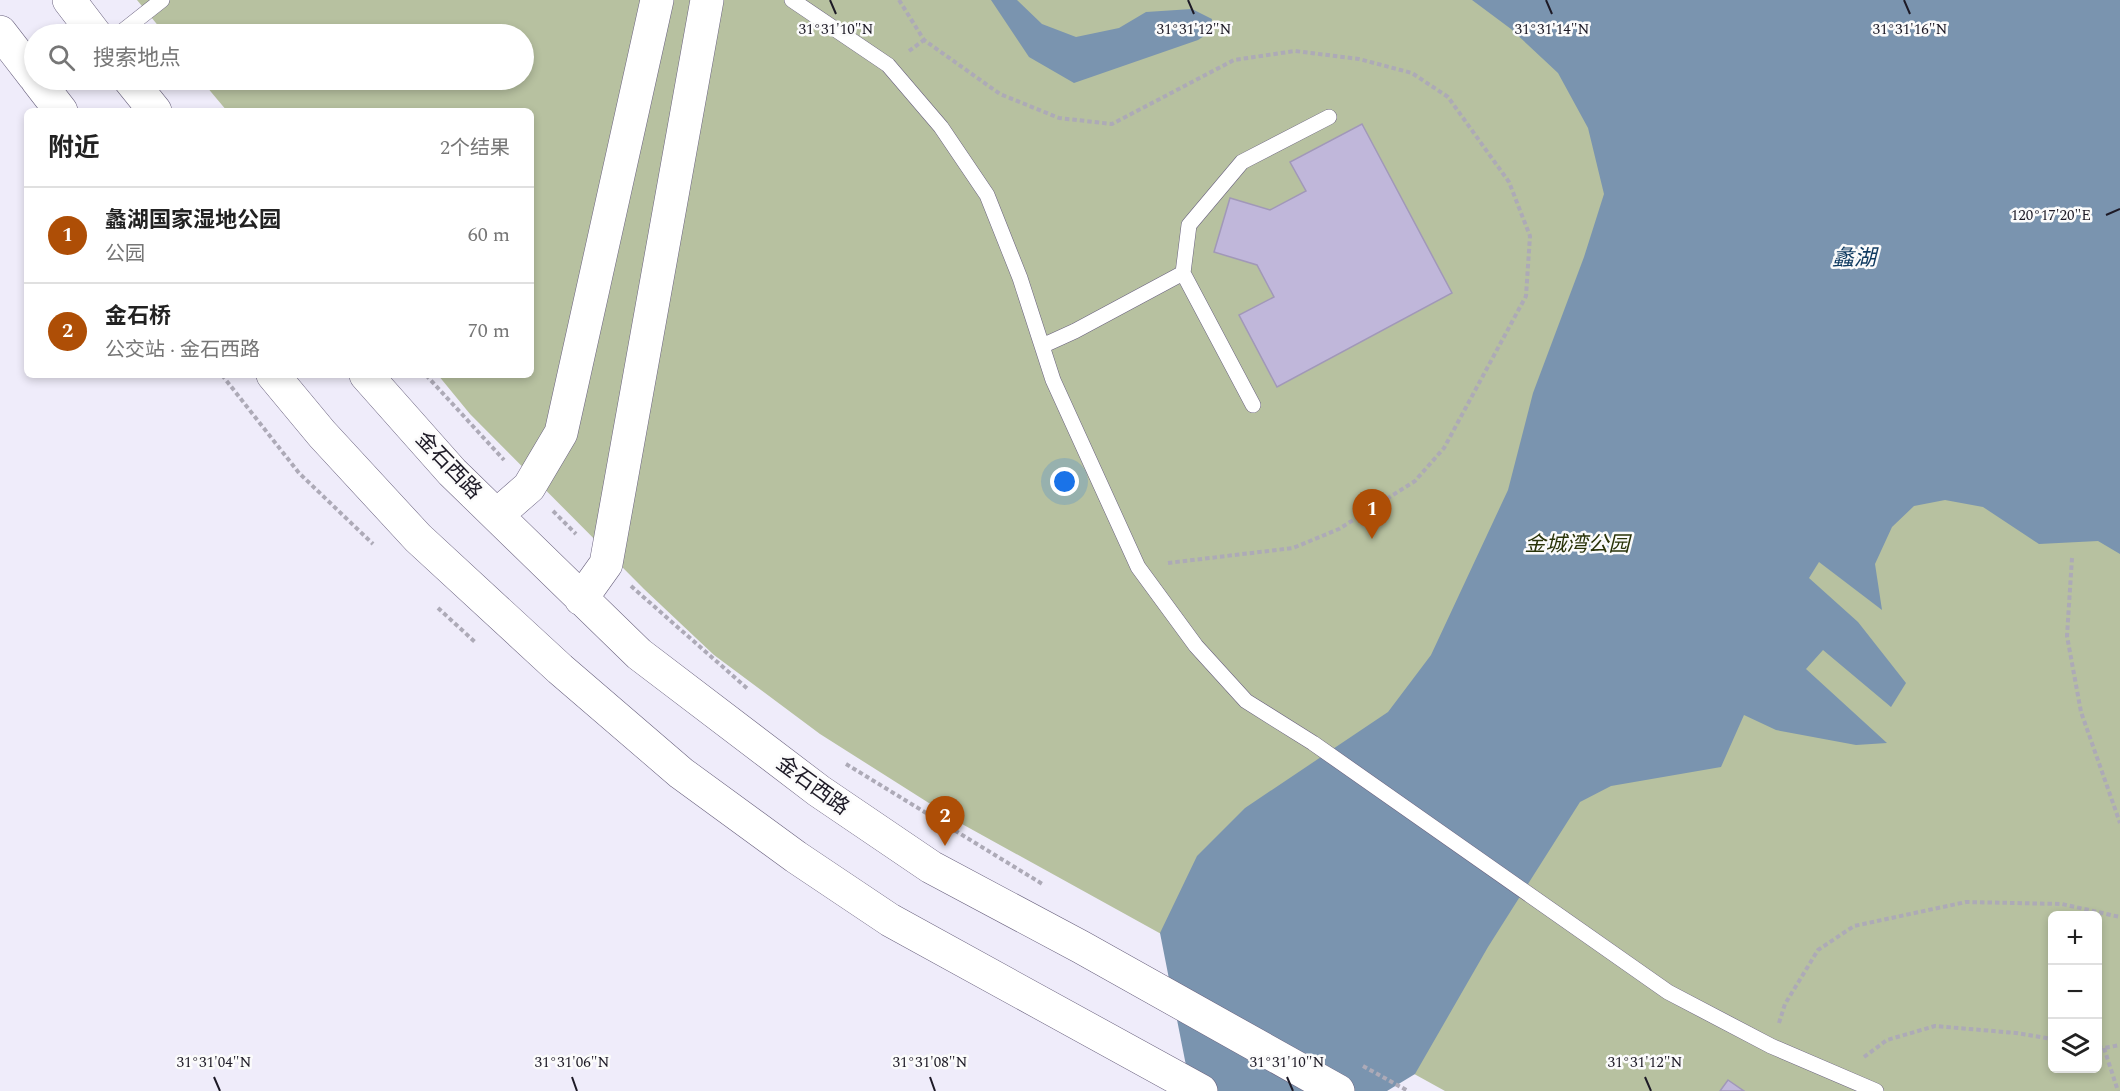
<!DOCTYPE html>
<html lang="zh">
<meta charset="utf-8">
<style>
body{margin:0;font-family:Spectral,"Noto Sans SC",serif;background:#f6f6f6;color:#222}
.controls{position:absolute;right:18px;bottom:18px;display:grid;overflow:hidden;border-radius:9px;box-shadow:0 3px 9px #0003}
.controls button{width:54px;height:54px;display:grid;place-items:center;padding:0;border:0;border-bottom:2px solid #e0e0e0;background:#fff;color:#222;font:30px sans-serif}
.you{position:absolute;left:1065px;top:482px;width:21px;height:21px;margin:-15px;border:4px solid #fff;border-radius:50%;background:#1a73e8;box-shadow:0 0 0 9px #1a73e833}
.badge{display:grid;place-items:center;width:39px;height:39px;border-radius:50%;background:#ae4e06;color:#fff;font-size:20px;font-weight:700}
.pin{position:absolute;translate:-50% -50px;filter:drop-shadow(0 2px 3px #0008)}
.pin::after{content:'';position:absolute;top:32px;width:21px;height:18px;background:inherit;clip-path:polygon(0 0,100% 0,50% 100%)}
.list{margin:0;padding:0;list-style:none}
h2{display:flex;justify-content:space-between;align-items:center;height:78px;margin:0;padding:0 24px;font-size:26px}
h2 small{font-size:20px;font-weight:400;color:#767676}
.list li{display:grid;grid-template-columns:39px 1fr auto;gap:18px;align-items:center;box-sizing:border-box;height:96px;padding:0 24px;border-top:2px solid #e0e0e0}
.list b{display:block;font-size:22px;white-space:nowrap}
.list p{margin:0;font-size:20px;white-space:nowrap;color:#767676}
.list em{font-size:20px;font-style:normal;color:#767676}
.icon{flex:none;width:33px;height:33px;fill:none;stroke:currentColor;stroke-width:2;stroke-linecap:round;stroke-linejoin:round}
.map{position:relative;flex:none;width:2120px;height:1091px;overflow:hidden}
.search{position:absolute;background:#fff;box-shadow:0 3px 9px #0003;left:24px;top:24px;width:510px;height:66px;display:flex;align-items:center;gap:15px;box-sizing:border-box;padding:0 21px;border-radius:33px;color:#767676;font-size:22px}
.panel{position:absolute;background:#fff;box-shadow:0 3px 9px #0003;left:24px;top:108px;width:510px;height:270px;border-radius:9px}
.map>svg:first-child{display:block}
</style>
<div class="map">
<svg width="2120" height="1091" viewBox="0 0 2120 1091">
<rect width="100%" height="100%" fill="#efecfa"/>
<path fill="#b7c1a0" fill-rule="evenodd" d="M137 0H2120V1091H1445L962 824 820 734 714 655 644 589 470 414 438 375H531V111H227L201 80H524V34H165ZM2052 916H2098V1068H2052Z"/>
<path fill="#7a94af" d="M991 0H1017L1042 24 1076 37 1119 28 1146 12 1192 9 1212 19 1210 32 1198 40 1074 83 1029 57Z
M1472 0H2120V554L2098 541 2039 544 1983 507 1945 500 1914 506 1892 527 1875 564 1882 610 1819 562 1809 578 1858 622 1906 683 1891 707 1823 650 1806 669 1887 743 1856 745 1776 730 1744 715 1721 767 1611 786 1580 802 1488 947 1415 1074 1387 1091H1191L1160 933 1197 856 1245 808 1388 712 1431 655 1508 490 1533 393 1584 257 1604 194 1588 128 1558 73 1511 29Z"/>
<path fill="#c0b7da" stroke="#a198b8" stroke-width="1.5" d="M1362 124 1452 293 1277 387 1239 315 1274 297 1257 265 1214 252 1230 198 1270 210 1306 191 1290 162Z
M1728 1080 1744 1091H1720Z"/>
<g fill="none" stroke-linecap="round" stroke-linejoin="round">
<g stroke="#69617e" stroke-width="16">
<path id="service" d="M792 0 888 65 941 127 987 195 1020 278 1053 380 1138 567 1196 646 1246 701 1313 743 1668 992 1771 1046 1876 1091
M119 34 162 0
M1183 273 1189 225 1242 162 1329 117
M1042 346 1075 331 1183 273 1253 405"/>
</g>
<g stroke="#69617e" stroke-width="34">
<path id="secondary" d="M69 0 95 34
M0 32 34 76
M37 80 61 111
M130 80 155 111
M273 375 322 434 418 538 560 669 681 773 796 857 890 920 1201 1091
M366 375 452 472 639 654 819 791 931 867 1081 947 1338 1091
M497 515 529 487 561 433 657 0
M581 599 606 564 707 0"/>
</g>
<path stroke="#adaab7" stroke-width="4" stroke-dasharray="4.5 3" stroke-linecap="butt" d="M899 0 924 40 1000 94 1059 118 1112 124 1234 60 1295 51 1359 59 1412 73 1448 97 1509 182 1530 236 1526 296 1444 448 1415 481 1339 529 1293 548 1168 563
M909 51 924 40
M222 375 299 473 373 544
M426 375 504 460
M553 511 576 534
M2072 558 2067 636 2081 712 2120 823
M631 586 749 690
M438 608 475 642
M846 764 1044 885
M1779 1023 1785 1004 1818 950 1854 926 1966 902 2062 904 2120 917
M2098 1047 2104 1048 2120 1045
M2104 1048 2118 1091
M1864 1057 1887 1040 1935 1026 2016 1033 2052 1039
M1363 1066 1408 1091"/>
<use href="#service" stroke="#fff" stroke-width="15"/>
<use href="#secondary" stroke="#fff" stroke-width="33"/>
</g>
<path fill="none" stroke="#1d1a26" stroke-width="2" d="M830 0 836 14M1188 0 1194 14M1546 0 1552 14M1904 0 1910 14M2106 215 2120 209M214 1077 220 1091M572 1077 577 1091M930 1077 935 1091M1287 1077 1293 1091M1645 1077 1651 1091"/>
<g text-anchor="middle" stroke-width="5" stroke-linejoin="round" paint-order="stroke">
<g font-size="21" fill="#1d1a26" stroke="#fbfbfb">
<text transform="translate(449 465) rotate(46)" y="7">金石西路</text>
<text transform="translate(813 785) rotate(36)" y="7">金石西路</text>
</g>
<g font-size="21" font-style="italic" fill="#293308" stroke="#fbfbfb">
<text x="1577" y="551">金城湾公园</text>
</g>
<g font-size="22" font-style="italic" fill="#103b61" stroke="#fbfbfb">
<text x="1854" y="265">蠡湖</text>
</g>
</g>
<g font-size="15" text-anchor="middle" fill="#1d1a26" stroke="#fbfbfb" stroke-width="5" stroke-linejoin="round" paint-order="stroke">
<text x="836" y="34">31°31'10"N</text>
<text x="1552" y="34">31°31'14"N</text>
<text x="1910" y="34">31°31'16"N</text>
<text x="1194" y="34">31°31'12"N</text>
<text x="2051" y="220">120°17'20"E</text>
<text x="214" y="1067">31°31'04"N</text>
<text x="572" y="1067">31°31'06"N</text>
<text x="930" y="1067">31°31'08"N</text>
<text x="1287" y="1067">31°31'10"N</text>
<text x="1645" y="1067">31°31'12"N</text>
</g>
</svg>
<div class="controls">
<button>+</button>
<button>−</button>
<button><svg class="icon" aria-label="layers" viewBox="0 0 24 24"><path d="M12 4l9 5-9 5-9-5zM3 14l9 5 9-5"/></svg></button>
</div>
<div class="you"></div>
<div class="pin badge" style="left:1372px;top:539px">1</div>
<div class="pin badge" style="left:945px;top:846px">2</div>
<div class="search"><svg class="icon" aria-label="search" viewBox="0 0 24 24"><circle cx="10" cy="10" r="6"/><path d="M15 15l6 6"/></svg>搜索地点</div>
<section class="panel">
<h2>附近<small>2个结果</small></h2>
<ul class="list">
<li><span class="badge">1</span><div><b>蠡湖国家湿地公园</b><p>公园</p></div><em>60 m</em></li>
<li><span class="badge">2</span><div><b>金石桥</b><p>公交站 · 金石西路</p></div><em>70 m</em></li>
</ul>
</section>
</div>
